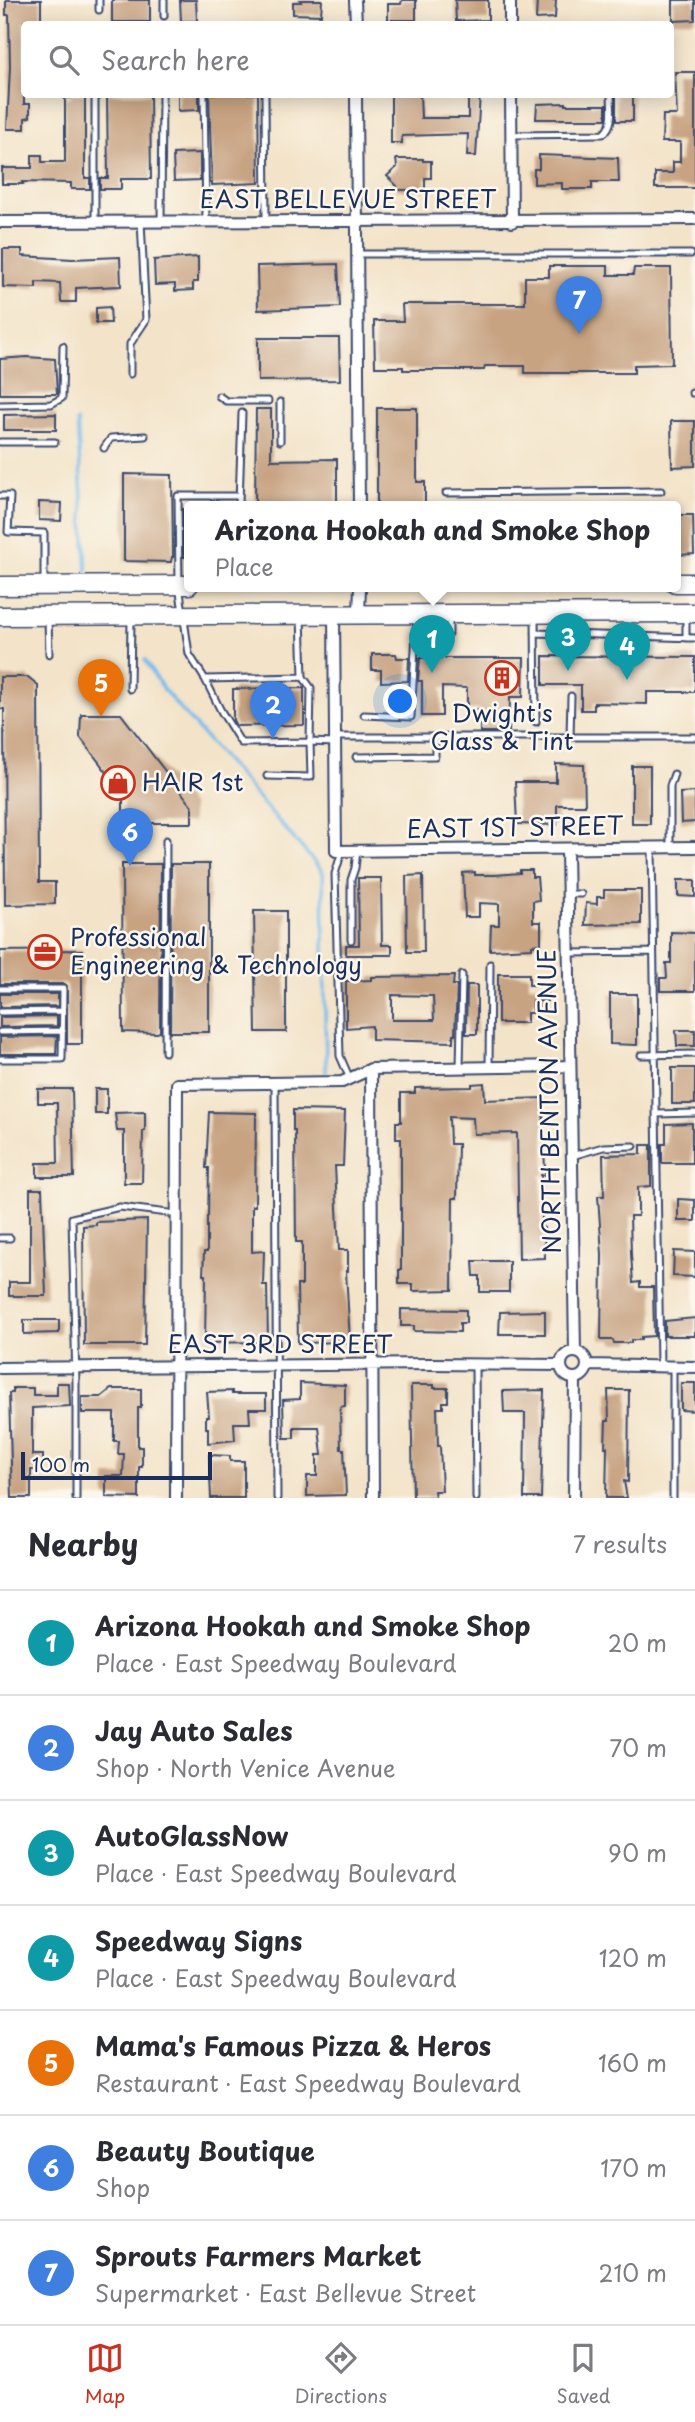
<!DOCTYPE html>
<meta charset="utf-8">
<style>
body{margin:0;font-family:"Playpen Sans",sans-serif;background:#f7f7f7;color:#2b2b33}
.scale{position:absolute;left:21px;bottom:18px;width:191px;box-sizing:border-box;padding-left:7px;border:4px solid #1b2f5e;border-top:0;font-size:19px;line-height:24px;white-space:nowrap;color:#1b2f5e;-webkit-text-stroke:5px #fbf7ec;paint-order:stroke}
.you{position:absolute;left:401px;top:702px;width:24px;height:24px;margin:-18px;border:5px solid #fff;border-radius:50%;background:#1a73e8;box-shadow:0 0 0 10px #1a73e833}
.badge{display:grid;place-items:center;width:46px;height:46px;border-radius:50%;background:#c8321e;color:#fff;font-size:23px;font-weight:700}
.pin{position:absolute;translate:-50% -58px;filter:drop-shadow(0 2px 4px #0008)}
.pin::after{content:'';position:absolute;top:37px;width:24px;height:21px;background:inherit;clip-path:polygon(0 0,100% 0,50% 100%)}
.popup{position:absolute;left:184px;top:501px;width:497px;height:91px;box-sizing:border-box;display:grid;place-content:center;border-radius:7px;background:#fff;filter:drop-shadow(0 2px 5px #0005);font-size:23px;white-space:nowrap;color:#7c7c81}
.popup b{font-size:26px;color:#2b2b33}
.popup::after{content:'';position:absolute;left:50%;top:100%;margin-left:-14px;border:14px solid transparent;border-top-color:#fff}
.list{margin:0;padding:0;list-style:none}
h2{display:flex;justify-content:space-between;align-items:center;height:91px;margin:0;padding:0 28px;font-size:30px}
h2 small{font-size:23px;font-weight:400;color:#7c7c81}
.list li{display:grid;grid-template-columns:46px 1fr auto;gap:21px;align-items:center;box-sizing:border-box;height:105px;padding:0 28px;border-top:2px solid #e1e1e2}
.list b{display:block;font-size:26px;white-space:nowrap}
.list p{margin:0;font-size:23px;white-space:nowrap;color:#7c7c81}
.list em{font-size:23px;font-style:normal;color:#7c7c81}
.icon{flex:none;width:38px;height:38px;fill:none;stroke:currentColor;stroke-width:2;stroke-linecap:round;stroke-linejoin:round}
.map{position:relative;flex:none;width:695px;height:1498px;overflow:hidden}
.search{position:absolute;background:#fff;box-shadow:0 4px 18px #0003;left:21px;right:21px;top:21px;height:77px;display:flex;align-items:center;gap:18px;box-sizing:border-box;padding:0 24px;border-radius:7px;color:#7c7c81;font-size:26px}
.sheet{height:826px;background:#fff}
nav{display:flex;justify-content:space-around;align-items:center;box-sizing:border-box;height:98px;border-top:2px solid #e1e1e2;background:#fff;font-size:19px;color:#7c7c81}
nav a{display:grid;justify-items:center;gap:4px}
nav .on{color:#c8321e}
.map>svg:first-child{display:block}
</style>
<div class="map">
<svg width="695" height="1498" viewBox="0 0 695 1498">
<rect width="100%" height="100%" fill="#fbf7ec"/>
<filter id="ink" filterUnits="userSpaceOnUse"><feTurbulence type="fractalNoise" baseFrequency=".0143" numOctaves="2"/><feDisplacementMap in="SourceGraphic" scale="14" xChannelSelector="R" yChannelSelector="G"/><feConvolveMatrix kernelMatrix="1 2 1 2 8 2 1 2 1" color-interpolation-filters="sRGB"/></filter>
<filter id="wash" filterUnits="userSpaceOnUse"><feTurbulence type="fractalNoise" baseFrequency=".00686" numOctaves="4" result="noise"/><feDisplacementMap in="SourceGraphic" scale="28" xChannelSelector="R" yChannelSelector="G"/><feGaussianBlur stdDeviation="1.57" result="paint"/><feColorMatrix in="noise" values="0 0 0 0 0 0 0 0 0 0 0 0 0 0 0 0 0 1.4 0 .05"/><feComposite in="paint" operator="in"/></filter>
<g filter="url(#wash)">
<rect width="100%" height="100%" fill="#f3e3c8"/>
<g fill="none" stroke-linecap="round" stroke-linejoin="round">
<path stroke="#74bcec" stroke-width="3.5" d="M77 421 87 571
M145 660 163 689 323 872 326 1072"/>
</g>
<g id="blocks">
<path fill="#c7a382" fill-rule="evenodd" d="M6 0H41V22H24V104H30V117L25 118V129H7L10 67 9 15H6Z
M112 0H150V22H112Z
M180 0H196L197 21H181Z
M300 0H322L321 15 293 14V2H301Z
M402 0H416V20H388V4H401Z
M455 0H488V20L456 21Z
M537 0H556L555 18 536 19Z
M673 0H695V20L673 21Z
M675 72H695V188H655V173H673V162H680V142H662L663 115H677Z
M71 94H85V178H90V189H71V183L22 182 23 184H2V168H32V155H42V162H65V98H71Z
M107 94H150L151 179H121V189H100V178H108Z
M178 94H199V110L178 111Z
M209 94H258L259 183 212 185Z
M391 94H420L421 118H468V94H480L476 156H467L468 134 402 136V143H391Z
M616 94H633V121H616Z
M566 103V105H606V119H536L537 104Z
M200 153V180L174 181 173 154Z
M539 155 618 158 619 182H592V189H562V183L534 184V169H539Z
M396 159H423V161H431V178H425V190H397V186L387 176 397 167Z
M3 249H22V256L72 259 120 257 121 286 76 288V302H61L60 283 36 282V288L3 287Z
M198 257V282H193V290L175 291V284L155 285 154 260Z
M338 264 340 307 258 310 257 266Z
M549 266H608V275H633L634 268H671L672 364 634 365V373H525V366H485L484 370H403V367H375L374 321H403L402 304H525V277H549Z
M110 307 111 323H96V308Z
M258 338H339L340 380 258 381Z
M27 357 55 359 57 394H0V359Z
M377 408H417V482H425V507H377Z
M256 409H271V460L337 459V507L255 505Z
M56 414V430H4V415Z
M671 421H695V466L672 467Z
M124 474 172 475 173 557H172L171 562 124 561Z
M39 502 62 503 61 521 39 520Z
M183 509H189V557H184Z
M675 515H693L694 554 675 555Z
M372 654H396L397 658H409L408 681 381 682V670H372Z
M543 656 695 657V692H647V704L594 703V710H581V685H543Z
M420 658H524L523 697H510L509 732H480V710H467V688L442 687V716H422V681H418Z
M0 677H28L38 685 39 882H55V904L5 905 4 709H0Z
M304 688V725L236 726 233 720V689Z
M81 714H121L192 806V823H123V794L80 737Z
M556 764 584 765 585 805H557V825L517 824 515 782H556Z
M632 766H650V824H632Z
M695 792V822L681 823 680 793Z
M122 864H161L160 1032 157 1033 123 1032Z
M171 864H209V1032H170Z
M520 870H532V877H537L539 900 533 901V922H541V944L532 945V948L490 950 491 925H499V904L479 903V917H465L463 873 475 872V875H495L520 873Z
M423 875 424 952H407L406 876Z
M358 878H381L382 945H392V955H346V945H359Z
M678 880H695V897L678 896Z
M604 890H641V924L585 925 586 903 597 904V897H604Z
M254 911H286V1032H256Z
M671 932 695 933V991H660V978H667L666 963H671Z
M82 950V1044H67V986L63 984H0V951Z
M498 974H529V985H547V1001H533V1013H527V1023H498Z
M454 976 453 985H457L455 1034H453V1042L372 1040V1026L346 1028V981L371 980V977ZM392 995 433 996 434 1020H392Z
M467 985H477V1034H466Z
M0 994H58V1006L0 1007Z
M610 994H637V1045L610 1044Z
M57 1016V1026L0 1027V1017Z
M676 1030H695V1046H677Z
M57 1036 56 1054H0V1037Z
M672 1068H695V1104H672Z
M484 1083 485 1100 543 1098 545 1175H541L542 1228H544L545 1258 519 1259 517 1133 474 1134 473 1118 449 1117 450 1144H458L457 1198H453L452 1290 413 1291V1284H399V1270H401V1139H396V1122H401V1093H415V1088L472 1087V1084Z
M38 1089H72L74 1177H37V1163H58L57 1103H38Z
M95 1089H107V1114H95Z
M293 1110 345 1111 343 1166H335L339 1250H348V1271H346L350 1342 298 1343 297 1285H302V1242H296L295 1130H293Z
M145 1112V1131H143L142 1183H124V1131H117L115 1113Z
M209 1112 256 1113 255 1206H252V1252L264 1251 263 1285H267L268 1342 205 1343 206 1275H203L204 1252H207V1216H208L209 1168H206Z
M692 1123V1163H662V1144H666V1124Z
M641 1145H651V1186L638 1187V1216H630L631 1254 633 1283 640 1282V1287H653L654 1336 641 1337V1340H631V1343H614L613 1340H601L602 1254 598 1196H604L603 1155 641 1154Z
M30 1189H42L46 1296H9V1282H30Z
M678 1199 695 1200V1221H678Z
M147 1220 145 1345H84L83 1226 96 1225V1222Z
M674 1251 695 1252V1277L673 1276Z
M473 1261H509V1292H480V1276H474Z
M401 1309 466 1310V1323H460V1332L414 1331V1326H401Z
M545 1311V1334H499L500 1312Z
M695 1318V1336H665V1321Z
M24 1320H59V1333L24 1334Z
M57 1383H69L70 1406 32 1408V1455H43V1470H31V1498H12L9 1393H13V1388H33V1395H57Z
M300 1383 345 1385V1406L340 1407 341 1449H344L346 1495 307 1496V1476H317V1455H322L319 1427H294V1438H284L283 1400 300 1399Z
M681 1383H695V1411L681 1410Z
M411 1385H434V1388H448V1402H443V1408H437L438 1446H440L442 1491H434L435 1497H413Z
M111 1389H141V1408H138V1447H142V1467H139V1498L106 1497V1476H123L124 1454H118L119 1441H114V1413H82V1397H101Z
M544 1390 541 1498H524L525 1413H504L503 1391Z
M608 1390H629L628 1482 624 1481 627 1498H606L607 1447H605L606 1421H609Z
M232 1391V1394H266V1409H249L250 1423H234L235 1440 208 1443V1428H206V1417H209L207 1392Z
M209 1455 230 1456V1461H244V1498H211Z"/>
</g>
</g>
<g filter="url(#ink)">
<use href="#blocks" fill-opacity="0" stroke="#3b4a6e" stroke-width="2"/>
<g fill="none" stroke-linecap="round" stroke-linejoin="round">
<g stroke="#3b4a6e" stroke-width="9">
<path id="service" d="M99 0V10
M164 16V0
M95 94V221
M204 94 206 220
M265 94 266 220
M513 135 603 134C615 125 611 108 611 94
M161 221 162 94
M358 254H691
M130 374V344L146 320 141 221
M692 393H695
M219 396 226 401H268
M280 402V441
M0 405 51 404 62 398 63 346
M0 442H55
M104 448 111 438 145 436
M446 493 661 491
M0 496H10L8 532 44 533V582
M239 496H178L179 585 189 654 205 679 303 677 301 617
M241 507 239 503 242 413
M535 616 536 722
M686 616V638
M48 619 49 654
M449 619V633
M535 633 695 638
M575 634 576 616
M628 636 629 616
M303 677 311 688 310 742 335 743
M205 679 221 711 241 743 310 742 311 777 267 776
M130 689 131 619
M364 715 411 717 417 616
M335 737H695
M570 737 571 696
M356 757 435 756V737
M670 847V786L674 774
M652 848 660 1366
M342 851 335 874 340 1056 350 1079
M567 894H581
M351 940V880L355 868 357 851
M568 953 653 952
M0 989H63L62 1059H0
M0 1012 63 1011
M0 1032 63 1031
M165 1052 166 840
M641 1055 695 1054
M460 1068 462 975
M489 1068 490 964
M275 1083 277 1498
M657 1114 695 1113
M572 1156 603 1147 634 1146
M0 1238H10
M475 1365 476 1498
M76 1498V1383L72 1218 120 1207 176 1214
M673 1498V1367"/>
</g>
<g stroke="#3b4a6e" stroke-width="14">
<path id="minor" d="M355 0 356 24
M510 0V24
M356 94 359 507
M511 94 512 222
M0 222C232 220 463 222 695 219
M334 614 336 851 695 847
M359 614 360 587
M567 849 575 1352
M371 1069 373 1498
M561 1365a13 13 0 1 1 26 0a13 13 0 1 1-26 0Z
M588 1365 695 1367
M0 1368 430 1364 561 1365
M176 1498 177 1084 342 1082 371 1069 569 1066
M574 1498 575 1378"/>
</g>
<g stroke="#3b4a6e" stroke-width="21">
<path id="primary" d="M675 583H695
M0 586 189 585
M0 616 695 613"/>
</g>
<use href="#service" stroke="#fff" stroke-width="5"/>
<use href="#minor" stroke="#fff" stroke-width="10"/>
<use href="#primary" stroke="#fff" stroke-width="18"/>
</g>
</g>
<defs>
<g id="building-ring" transform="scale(1.75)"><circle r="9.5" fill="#fbf7ec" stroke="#c8321e" stroke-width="1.5"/><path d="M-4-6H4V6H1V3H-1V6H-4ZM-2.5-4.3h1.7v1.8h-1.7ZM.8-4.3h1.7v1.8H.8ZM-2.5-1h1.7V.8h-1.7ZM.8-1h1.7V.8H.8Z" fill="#c8321e"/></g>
<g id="shop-ring" transform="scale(1.75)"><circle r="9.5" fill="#fbf7ec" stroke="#c8321e" stroke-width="1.5"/><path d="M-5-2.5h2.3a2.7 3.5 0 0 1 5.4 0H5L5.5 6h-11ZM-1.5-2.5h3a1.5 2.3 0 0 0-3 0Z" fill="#c8321e"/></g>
<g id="office-ring" transform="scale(1.75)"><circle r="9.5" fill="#fbf7ec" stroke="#c8321e" stroke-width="1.5"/><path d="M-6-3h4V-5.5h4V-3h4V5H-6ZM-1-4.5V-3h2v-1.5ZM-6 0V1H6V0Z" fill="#c8321e"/></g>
</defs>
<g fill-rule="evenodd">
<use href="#building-ring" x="502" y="678"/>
<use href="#shop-ring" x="118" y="783"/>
<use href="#office-ring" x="45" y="952"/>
</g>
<g text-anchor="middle" stroke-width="5" stroke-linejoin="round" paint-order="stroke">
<g font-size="24" fill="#1b2f5e" stroke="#fbf7ec">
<text x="348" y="208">EAST BELLEVUE STREET</text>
<text transform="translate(515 828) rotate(-1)" y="8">EAST 1ST STREET</text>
<text transform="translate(550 1101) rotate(-91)" y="8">NORTH BENTON AVENUE</text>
<text x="280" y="1353">EAST 3RD STREET</text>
</g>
<g font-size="24" fill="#1b2f5e" stroke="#fbf7ec" text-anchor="start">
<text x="502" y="722" text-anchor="middle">Dwight's<tspan x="502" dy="28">Glass &amp; Tint</tspan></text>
<text x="142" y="791">HAIR 1st</text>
<text x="70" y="946">Professional<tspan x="70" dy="28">Engineering &amp; Technology</tspan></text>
</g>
</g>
</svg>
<div class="scale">100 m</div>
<div class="you"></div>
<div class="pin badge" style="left:432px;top:673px;background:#0f9aa8">1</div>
<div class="popup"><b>Arizona Hookah and Smoke Shop</b>Place</div>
<div class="pin badge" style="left:273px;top:739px;background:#3f7fe0">2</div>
<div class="pin badge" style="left:568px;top:671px;background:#0f9aa8">3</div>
<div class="pin badge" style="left:627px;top:680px;background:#0f9aa8">4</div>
<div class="pin badge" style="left:101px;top:717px;background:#e8710a">5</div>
<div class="pin badge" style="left:130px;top:866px;background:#3f7fe0">6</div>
<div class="pin badge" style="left:579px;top:334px;background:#3f7fe0">7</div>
<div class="search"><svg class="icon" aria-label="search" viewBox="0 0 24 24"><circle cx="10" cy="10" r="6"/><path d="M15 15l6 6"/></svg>Search here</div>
</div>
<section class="sheet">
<h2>Nearby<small>7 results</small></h2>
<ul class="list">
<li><span class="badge" style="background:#0f9aa8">1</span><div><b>Arizona Hookah and Smoke Shop</b><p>Place · East Speedway Boulevard</p></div><em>20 m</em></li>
<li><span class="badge" style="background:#3f7fe0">2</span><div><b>Jay Auto Sales</b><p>Shop · North Venice Avenue</p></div><em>70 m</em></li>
<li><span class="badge" style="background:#0f9aa8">3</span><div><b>AutoGlassNow</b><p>Place · East Speedway Boulevard</p></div><em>90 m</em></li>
<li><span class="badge" style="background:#0f9aa8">4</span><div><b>Speedway Signs</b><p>Place · East Speedway Boulevard</p></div><em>120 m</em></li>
<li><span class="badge" style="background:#e8710a">5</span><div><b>Mama's Famous Pizza &amp; Heros</b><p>Restaurant · East Speedway Boulevard</p></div><em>160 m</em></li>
<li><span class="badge" style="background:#3f7fe0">6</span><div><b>Beauty Boutique</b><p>Shop</p></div><em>170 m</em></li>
<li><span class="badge" style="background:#3f7fe0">7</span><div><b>Sprouts Farmers Market</b><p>Supermarket · East Bellevue Street</p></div><em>210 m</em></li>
</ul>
</section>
<nav>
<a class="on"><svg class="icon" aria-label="map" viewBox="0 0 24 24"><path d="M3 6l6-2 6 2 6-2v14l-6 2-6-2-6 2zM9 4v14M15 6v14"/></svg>Map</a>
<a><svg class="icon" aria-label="directions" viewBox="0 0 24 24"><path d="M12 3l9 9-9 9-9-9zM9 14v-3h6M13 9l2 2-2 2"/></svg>Directions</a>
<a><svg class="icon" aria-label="saved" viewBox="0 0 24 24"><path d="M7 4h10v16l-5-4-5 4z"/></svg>Saved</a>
</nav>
